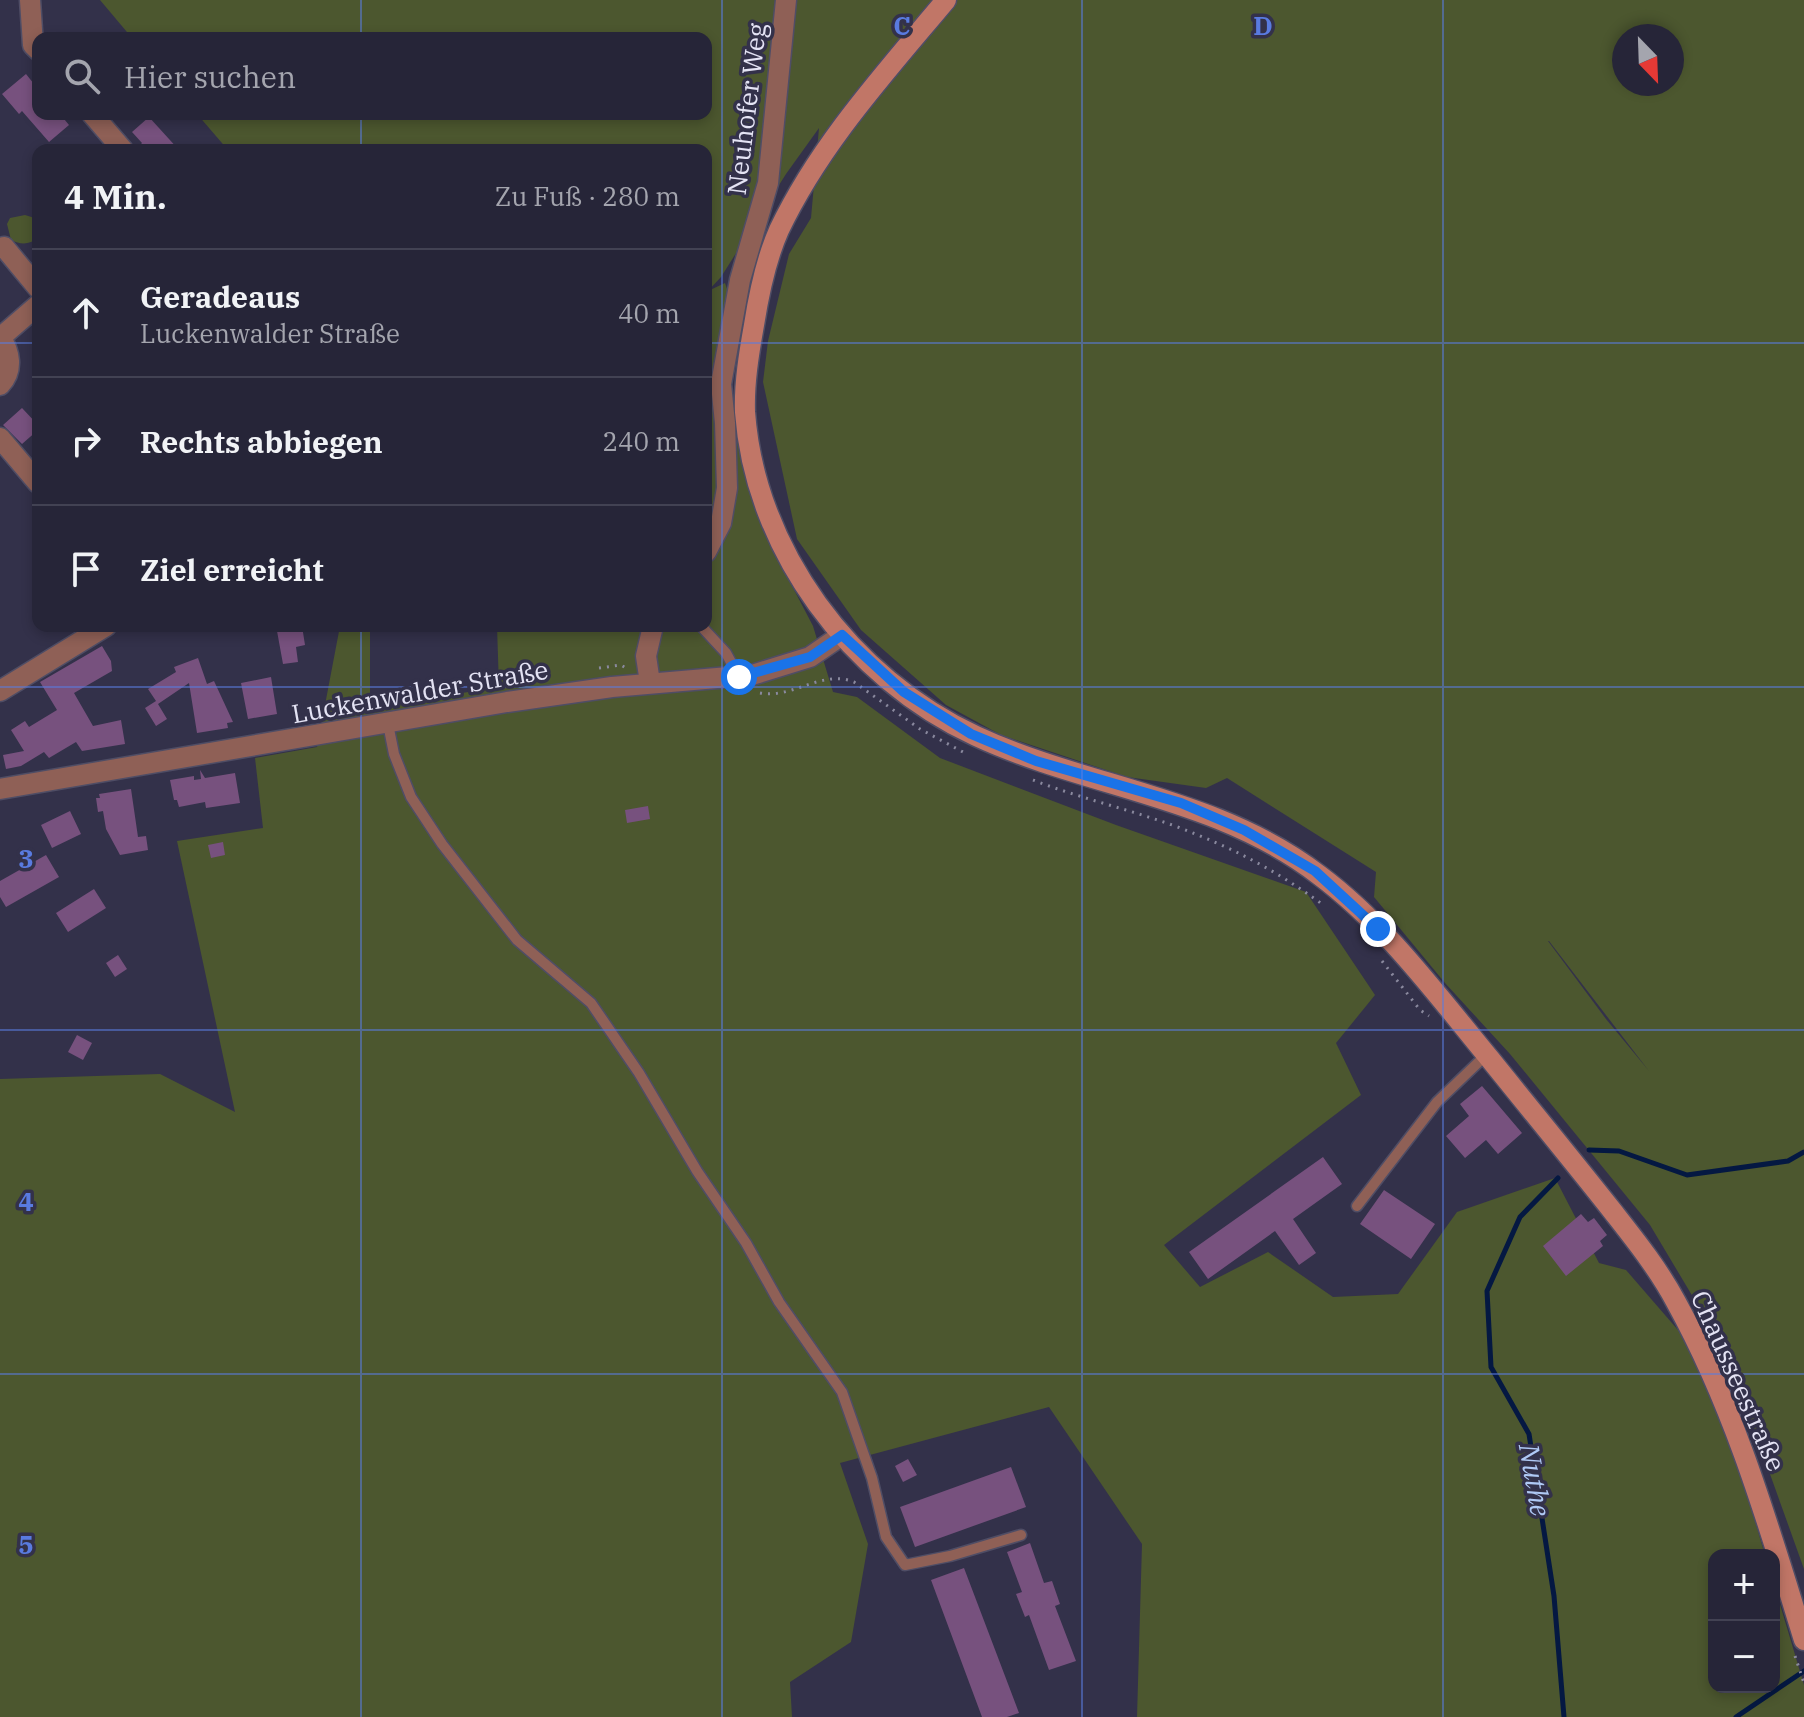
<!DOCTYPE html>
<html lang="de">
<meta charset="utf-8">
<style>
body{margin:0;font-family:"IBM Plex Serif",serif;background:#2e2d40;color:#f1f3f6}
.controls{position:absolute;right:24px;bottom:24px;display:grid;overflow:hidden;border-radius:16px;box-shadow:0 4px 12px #0003}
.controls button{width:72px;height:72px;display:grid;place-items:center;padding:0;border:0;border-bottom:2px solid #424253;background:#262538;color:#f1f3f6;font:40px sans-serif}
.compass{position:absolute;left:1612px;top:24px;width:72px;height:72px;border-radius:50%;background:#262538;box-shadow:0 4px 12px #0003;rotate:157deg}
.stop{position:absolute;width:24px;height:24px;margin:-18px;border:6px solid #1a73e8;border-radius:50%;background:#fff}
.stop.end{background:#1a73e8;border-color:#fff;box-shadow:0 2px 8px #0008}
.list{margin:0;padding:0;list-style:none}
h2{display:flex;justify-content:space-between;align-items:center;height:104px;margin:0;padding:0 32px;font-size:34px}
h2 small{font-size:26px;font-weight:400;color:#a4a5ae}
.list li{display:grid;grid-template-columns:52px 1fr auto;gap:24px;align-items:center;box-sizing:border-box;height:128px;padding:0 32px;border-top:2px solid #424253}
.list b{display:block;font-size:30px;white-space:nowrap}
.list p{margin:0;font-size:26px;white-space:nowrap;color:#a4a5ae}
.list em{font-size:26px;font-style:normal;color:#a4a5ae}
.icon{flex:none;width:44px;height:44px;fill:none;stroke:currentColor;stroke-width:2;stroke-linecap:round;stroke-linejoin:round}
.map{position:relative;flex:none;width:1804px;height:1717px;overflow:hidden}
.search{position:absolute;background:#262538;box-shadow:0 4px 12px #0003;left:32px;top:32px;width:680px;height:88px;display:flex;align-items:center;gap:20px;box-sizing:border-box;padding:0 28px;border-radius:16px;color:#a4a5ae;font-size:30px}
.panel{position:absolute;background:#262538;box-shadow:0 4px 12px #0003;left:32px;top:144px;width:680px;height:488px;border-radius:16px}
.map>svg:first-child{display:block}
</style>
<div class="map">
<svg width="1804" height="1717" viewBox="0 0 1804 1717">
<rect width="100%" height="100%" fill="#33314a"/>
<path fill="#4c572f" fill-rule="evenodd" d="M100 0H1804V1569L1727 1354 1650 1225 1510 1054 1445 983 1374 897 1376 872 1227 778 1206 788 1127 777 1001 735 946 705 861 630 797 539 763 382 768 341 789 254 811 218 819 128 786 174 721 277 708 291 725 283 734 309 721 358 768 540 813 626 833 692 857 697 940 758 1116 825 1306 892 1375 995 1336 1043 1361 1095 1164 1245 1200 1287 1268 1252 1333 1297 1398 1294 1457 1212 1555 1178 1599 1263 1626 1270 1691 1345 1739 1467 1765 1555H1714V1687H1774V1584L1804 1685V1717H1137L1142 1544 1049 1407 840 1463 868 1544 851 1642 790 1682 792 1717H0V1079L160 1074 235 1112 177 841 263 828 255 758 317 747 340 626H370V708L499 687 497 626H706V150H228L197 114H706V38H132ZM1624 36H1672V84H1624ZM1548 941H1549L1649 1071 1606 1019Z
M25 215 38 219V237C30 245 21 245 11 240L7 224 10 218Z"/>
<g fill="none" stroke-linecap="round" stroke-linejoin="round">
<path stroke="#041842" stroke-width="5" d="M1589 1150 1619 1151 1687 1175 1788 1161 1804 1152
M1558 1178 1520 1217 1487 1291 1491 1367 1529 1434 1554 1596 1564 1717
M1736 1717 1804 1671"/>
</g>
<path fill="#77517e" d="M26 74 38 89V114H60L69 125 49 142 22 111 19 114 2 94Z
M149 117 179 150H136L142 143 132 132Z
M22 408 38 425V430L22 444 3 425Z
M302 626 305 645 296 647 298 662 283 664 277 631Z
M102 646 111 661 112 671 74 693 93 726 121 720 125 744 82 751 76 742 49 758 44 752 21 766 6 769 3 755 24 751 11 730 25 721 29 727 57 710 40 682Z
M198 658 207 684 214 681 233 722 227 723 228 728 197 733 189 683 158 704 167 719 156 726 145 708 156 701 148 689 176 672 174 667Z
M271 677 277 714 248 719 241 683Z
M200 770 205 778 235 773 240 803 206 808 205 802 179 807 177 800H174L170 780 194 776V780L201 779Z
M131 789 138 837 146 836 148 850 120 855 106 829 103 811 98 812 96 798H100L99 794Z
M648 806 650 819 627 823 625 810Z
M70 811 81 834 52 848 41 825Z
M223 842 225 855 211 858 208 845Z
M46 855 59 877 6 907 0 897V881Z
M94 889 106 908 68 932 56 913Z
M118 955 127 969 115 977 106 963Z
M77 1035 92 1043 83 1060 68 1052Z
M1482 1086 1522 1133 1498 1154 1486 1140 1465 1158 1446 1136 1469 1116 1460 1104Z
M1323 1157 1342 1184 1293 1219 1316 1253 1299 1265 1275 1231 1208 1279 1189 1252Z
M1384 1190 1435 1224 1411 1259 1360 1224Z
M1581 1214 1588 1222 1594 1218 1607 1235 1600 1241 1603 1246 1566 1276 1543 1246Z
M908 1459 917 1475 903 1482 895 1466Z
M1011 1467 1026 1507 915 1547 900 1507Z
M1030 1543 1044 1583 1052 1581 1060 1604 1055 1606 1076 1661 1049 1670 1029 1615 1025 1617 1016 1594 1022 1592 1007 1552Z
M964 1568 1019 1713 1007 1717H982L931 1580Z"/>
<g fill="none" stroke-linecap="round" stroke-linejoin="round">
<g stroke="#4f4d65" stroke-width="13">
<path id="service" d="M701 626 726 653 738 675
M388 724 394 754 411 797 442 844 517 940 591 1003 639 1073 697 1171 746 1243 779 1302 842 1392 872 1478 886 1537 905 1565 950 1556 1021 1535
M1357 1206 1437 1102 1486 1055"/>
</g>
<g stroke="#4f4d65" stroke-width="23">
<path id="minor" d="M30 0 33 45 38 50
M92 114 123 150
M4 247 38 288
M0 336C10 352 14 370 0 385
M1 337 38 305
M0 438 38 483
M706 552 721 523 727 488 725 423 721 384 740 280 768 183 786 0
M650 683 646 656 653 626
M0 691 106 626
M0 789 507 702 612 687 752 675 810 657 842 635"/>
</g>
<g stroke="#4f4d65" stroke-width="23">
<path id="secondary" d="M946 0C885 73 820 144 779 230 766 259 759 293 754 325 749 353 744 383 745 412 755 550 851 678 976 736 1088 788 1218 797 1319 875 1386 925 1437 995 1490 1059 1531 1110 1573 1161 1614 1213 1636 1241 1659 1270 1676 1302 1735 1409 1768 1524 1804 1640"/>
</g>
<path stroke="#8a899e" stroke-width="3" stroke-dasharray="2 6" stroke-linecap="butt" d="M599 668 621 665 626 668
M760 693C793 699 822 669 854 682L920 729 963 752
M1033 780C1079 798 1128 809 1175 826 1231 847 1274 869 1322 904
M1382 961 1420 1010 1429 1016
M1795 1656 1804 1683"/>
<use href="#service" stroke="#8f6056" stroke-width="10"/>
<use href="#minor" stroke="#8f6056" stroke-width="20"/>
<use href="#secondary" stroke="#c17667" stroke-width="20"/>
</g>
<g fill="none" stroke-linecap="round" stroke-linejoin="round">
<path stroke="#1a73e8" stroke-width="10" d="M739 677 810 657 842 635 904 692 971 734 1036 761 1181 803 1244 830 1315 871 1378 929"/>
</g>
<path fill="none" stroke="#597be0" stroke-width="2" stroke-opacity="0.55" d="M361 0V38M722 0V1717M1082 0V1717M1443 0V1717M361 114V150M0 343H38M706 343H1804M361 626V1717M0 687H1804M0 1030H1804M0 1374H1804"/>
<g text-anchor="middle" stroke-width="7" stroke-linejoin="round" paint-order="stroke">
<g font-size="26" fill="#e4e3f4" stroke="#33314a">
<text transform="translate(747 109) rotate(-83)" y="9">Neuhofer Weg</text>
<text transform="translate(420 692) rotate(-10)" y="9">Luckenwalder Straße</text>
<text transform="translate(1738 1381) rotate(66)" y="9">Chausseestraße</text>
</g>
<g font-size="28" font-style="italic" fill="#afc9f5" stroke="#33314a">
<text transform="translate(1535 1480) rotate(80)" y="10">Nuthe</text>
</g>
</g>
<g font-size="26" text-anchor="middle" font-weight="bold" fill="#597be0" stroke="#33314a" stroke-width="7" stroke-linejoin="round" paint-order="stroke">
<text x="902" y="35">C</text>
<text x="1263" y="35">D</text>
<text x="26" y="868">3</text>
<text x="26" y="1211">4</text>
<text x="26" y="1554">5</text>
</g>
</svg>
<div class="controls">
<button>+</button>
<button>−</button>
</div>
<svg class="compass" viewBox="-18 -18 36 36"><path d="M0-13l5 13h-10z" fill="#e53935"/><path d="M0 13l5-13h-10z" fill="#a4a5ae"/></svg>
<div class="stop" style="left:739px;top:677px"></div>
<div class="stop end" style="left:1378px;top:929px"></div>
<div class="search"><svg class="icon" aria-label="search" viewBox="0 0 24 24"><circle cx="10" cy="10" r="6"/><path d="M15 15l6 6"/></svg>Hier suchen</div>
<section class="panel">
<h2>4 Min.<small>Zu Fuß · 280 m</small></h2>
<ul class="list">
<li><svg class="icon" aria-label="ahead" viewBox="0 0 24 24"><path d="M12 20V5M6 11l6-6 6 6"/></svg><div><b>Geradeaus</b><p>Luckenwalder Straße</p></div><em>40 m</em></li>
<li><svg class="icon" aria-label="right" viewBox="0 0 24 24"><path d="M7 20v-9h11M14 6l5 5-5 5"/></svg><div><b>Rechts abbiegen</b></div><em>240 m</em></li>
<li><svg class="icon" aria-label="arrive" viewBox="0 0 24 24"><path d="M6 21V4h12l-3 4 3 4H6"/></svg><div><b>Ziel erreicht</b></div></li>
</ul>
</section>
</div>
